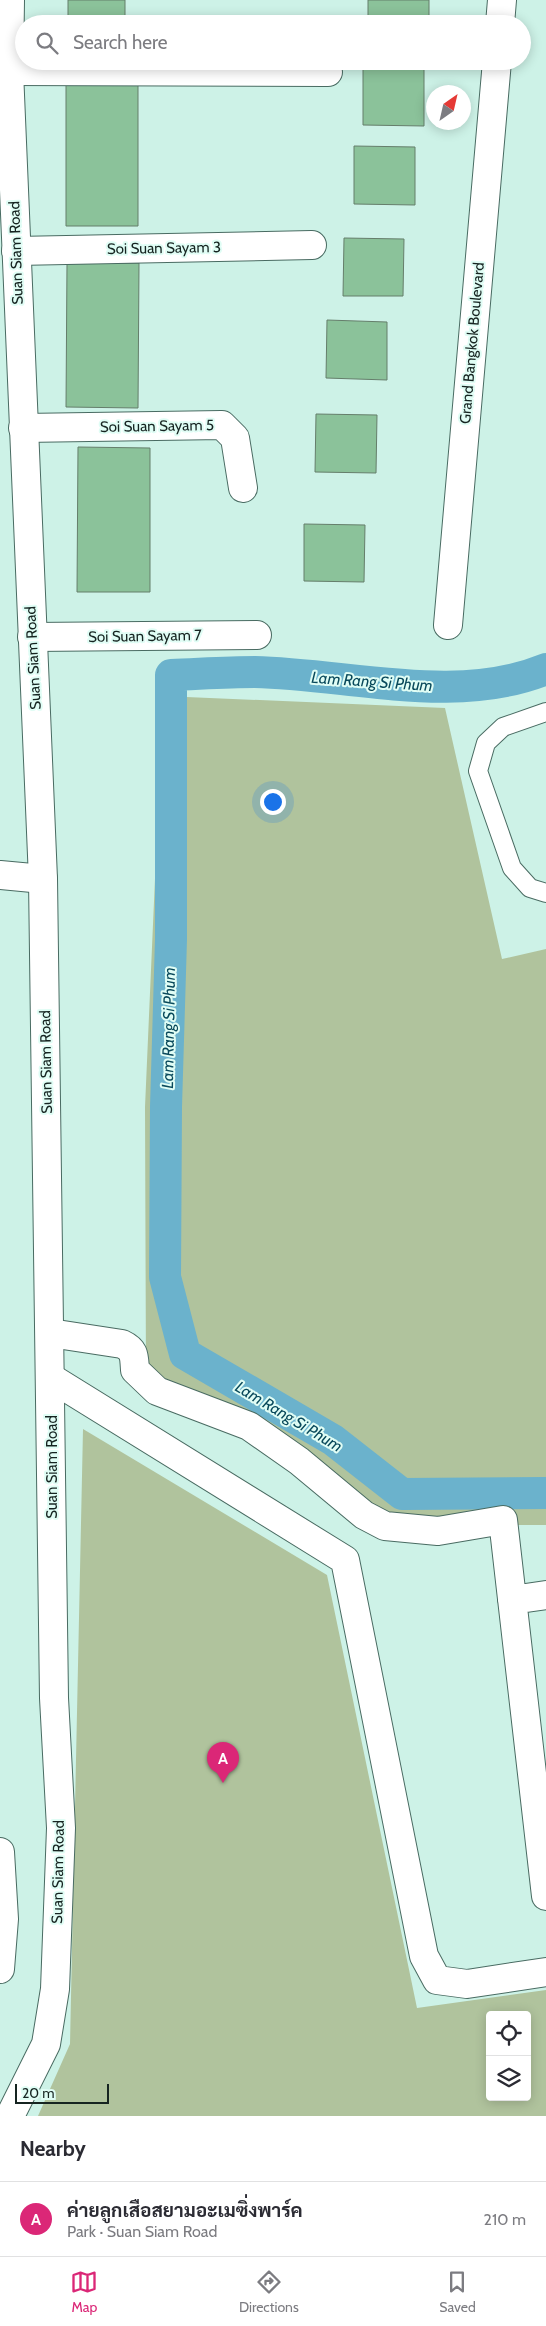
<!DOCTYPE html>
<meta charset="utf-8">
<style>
body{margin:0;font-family:Cabin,Sarabun,sans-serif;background:#f7f7f7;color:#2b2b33}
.controls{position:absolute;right:15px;bottom:15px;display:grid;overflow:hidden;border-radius:5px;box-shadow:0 2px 12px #0003}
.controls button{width:45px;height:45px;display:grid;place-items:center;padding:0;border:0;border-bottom:1px solid #e1e1e2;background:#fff;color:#2b2b33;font:25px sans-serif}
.compass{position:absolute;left:426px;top:85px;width:45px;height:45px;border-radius:50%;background:#fff;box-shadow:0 2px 12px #0003;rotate:34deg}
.scale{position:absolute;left:15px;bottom:12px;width:94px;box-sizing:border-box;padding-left:5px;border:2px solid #162421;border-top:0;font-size:14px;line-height:18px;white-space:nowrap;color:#162421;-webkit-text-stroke:4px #e0fdf5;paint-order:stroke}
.you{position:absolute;left:272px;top:801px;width:18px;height:18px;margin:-12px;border:4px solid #fff;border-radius:50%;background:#1a73e8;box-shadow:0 0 0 8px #1a73e833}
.badge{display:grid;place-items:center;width:32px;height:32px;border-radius:50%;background:#db2777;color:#fff;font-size:16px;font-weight:700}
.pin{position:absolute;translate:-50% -41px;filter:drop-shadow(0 1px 2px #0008)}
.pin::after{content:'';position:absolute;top:26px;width:18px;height:15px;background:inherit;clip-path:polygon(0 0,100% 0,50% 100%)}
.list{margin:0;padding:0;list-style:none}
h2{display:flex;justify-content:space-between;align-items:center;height:65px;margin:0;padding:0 20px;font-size:21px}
h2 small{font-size:16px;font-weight:400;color:#7c7c81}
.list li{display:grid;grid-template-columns:32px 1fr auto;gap:15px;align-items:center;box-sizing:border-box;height:75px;padding:0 20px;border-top:1px solid #e1e1e2}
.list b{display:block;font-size:19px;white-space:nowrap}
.list p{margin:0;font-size:16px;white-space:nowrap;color:#7c7c81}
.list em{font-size:16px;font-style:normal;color:#7c7c81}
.icon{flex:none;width:28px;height:28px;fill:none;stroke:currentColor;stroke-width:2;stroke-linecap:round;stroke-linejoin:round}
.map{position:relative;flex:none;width:546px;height:2116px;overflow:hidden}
.search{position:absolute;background:#fff;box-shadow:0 2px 12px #0003;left:15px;right:15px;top:15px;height:55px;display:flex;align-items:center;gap:12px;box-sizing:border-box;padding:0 18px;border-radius:28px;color:#7c7c81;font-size:19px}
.sheet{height:140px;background:#fff}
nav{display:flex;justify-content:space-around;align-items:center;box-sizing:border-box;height:70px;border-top:1px solid #e1e1e2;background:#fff;font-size:14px;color:#7c7c81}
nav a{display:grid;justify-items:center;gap:2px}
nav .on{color:#db2777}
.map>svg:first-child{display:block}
</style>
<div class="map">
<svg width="546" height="2116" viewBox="0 0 546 2116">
<rect width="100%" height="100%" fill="#cdf2e7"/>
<path fill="#b0c39d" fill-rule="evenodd" d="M163 696 445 708 502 959 546 949V1525H377L293 1448 146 1379 145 1107Z
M83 1429 327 1575 417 2008 546 1990V2116H38L70 2044ZM490 2015H527V2097H490Z"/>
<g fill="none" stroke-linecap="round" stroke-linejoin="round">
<path stroke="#6bb2cc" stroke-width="32" d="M546 669C456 706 349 674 255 672 227 672 199 674 171 675V939L166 1107 165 1277 185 1354 333 1440 402 1494 546 1493"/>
</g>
<path fill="#8bc29a" stroke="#657e6b" d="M68 0H125V24H68Z
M368 0H429V24H368Z
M363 67 424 68V126L363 125Z
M66 82H138V226H66Z
M354 146 415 147V205L354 204Z
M344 238 404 239 403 296H343Z
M67 263H139L138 408 66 407Z
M327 320 387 322V380L326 378Z
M316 414 377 415 376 473 315 472Z
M78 447 150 448V592H77Z
M304 524 365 525 364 582 304 581Z"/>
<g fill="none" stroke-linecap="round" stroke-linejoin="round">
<g stroke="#496b62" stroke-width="20">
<path id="service" d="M546 712 503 727 486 743 478 771 512 868 530 888 546 893"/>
</g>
<g stroke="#496b62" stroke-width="30">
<path id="minor" d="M500 24 502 0
M9 71 328 72
M16 251 312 245
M23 428 222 425 235 438 243 488
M448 625 497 61
M32 637 257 635
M0 875 43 879
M50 1333 122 1344C135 1350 134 1356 135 1370L157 1391 249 1426 299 1461 364 1515 385 1526 438 1531 503 1520 546 1896
M51 1378 345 1560 424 1956 437 1980 467 1984 546 1972
M512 1600 546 1595"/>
</g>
<g stroke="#496b62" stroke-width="30">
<path id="tertiary" d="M10 0 9 71 43 879 54 1698 61 1828 55 1989 46 2044 10 2116
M0 1852 4 1919 0 1969"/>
</g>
<use href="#service" stroke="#fff" stroke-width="18"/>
<use href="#minor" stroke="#fff" stroke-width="28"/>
<use href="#tertiary" stroke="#fff" stroke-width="28"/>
</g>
<g text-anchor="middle" stroke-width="4" stroke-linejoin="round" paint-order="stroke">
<g font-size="15" fill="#162421" stroke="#e0fdf5">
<text transform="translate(164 248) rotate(-1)" y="5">Soi Suan Sayam 3</text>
<text transform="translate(16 253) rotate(-92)" y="5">Suan Siam Road</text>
<text transform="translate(472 343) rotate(-85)" y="5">Grand Bangkok Boulevard</text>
<text transform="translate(157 426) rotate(-1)" y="5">Soi Suan Sayam 5</text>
<text transform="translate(145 636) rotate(-1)" y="5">Soi Suan Sayam 7</text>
<text transform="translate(33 658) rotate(-93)" y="5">Suan Siam Road</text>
<text transform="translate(46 1062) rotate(-91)" y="5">Suan Siam Road</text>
<text transform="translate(52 1467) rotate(-90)" y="5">Suan Siam Road</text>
<text transform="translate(58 1872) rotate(-89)" y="5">Suan Siam Road</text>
</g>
<g font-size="16" font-style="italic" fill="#09495b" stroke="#e0fdf5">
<text transform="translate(372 681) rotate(4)" y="6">Lam Rang Si Phum</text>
<text transform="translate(168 1028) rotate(-89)" y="6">Lam Rang Si Phum</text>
<text transform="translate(289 1416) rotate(31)" y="6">Lam Rang Si Phum</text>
</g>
</g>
</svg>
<div class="controls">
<button><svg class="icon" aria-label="locate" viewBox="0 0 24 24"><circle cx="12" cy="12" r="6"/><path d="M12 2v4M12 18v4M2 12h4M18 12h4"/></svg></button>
<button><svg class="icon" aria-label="layers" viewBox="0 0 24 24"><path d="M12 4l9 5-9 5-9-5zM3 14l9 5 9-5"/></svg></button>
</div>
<svg class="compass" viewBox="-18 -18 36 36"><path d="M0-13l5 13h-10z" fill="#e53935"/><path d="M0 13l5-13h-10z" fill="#7c7c81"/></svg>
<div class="scale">20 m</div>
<div class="you"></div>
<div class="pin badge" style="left:223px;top:1783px">A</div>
<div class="search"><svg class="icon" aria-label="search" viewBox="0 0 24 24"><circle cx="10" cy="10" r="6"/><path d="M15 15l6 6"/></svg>Search here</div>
</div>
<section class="sheet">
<h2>Nearby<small></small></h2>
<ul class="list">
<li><span class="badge">A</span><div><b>ค่ายลูกเสือสยามอะเมซิ่งพาร์ค</b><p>Park · Suan Siam Road</p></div><em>210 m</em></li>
</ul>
</section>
<nav>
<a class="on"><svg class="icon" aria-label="map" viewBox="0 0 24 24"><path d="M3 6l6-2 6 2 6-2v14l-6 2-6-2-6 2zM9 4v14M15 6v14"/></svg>Map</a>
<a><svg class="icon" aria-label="directions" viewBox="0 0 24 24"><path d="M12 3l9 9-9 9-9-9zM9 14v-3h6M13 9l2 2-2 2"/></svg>Directions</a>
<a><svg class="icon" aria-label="saved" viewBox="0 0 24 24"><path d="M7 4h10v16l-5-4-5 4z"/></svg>Saved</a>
</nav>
